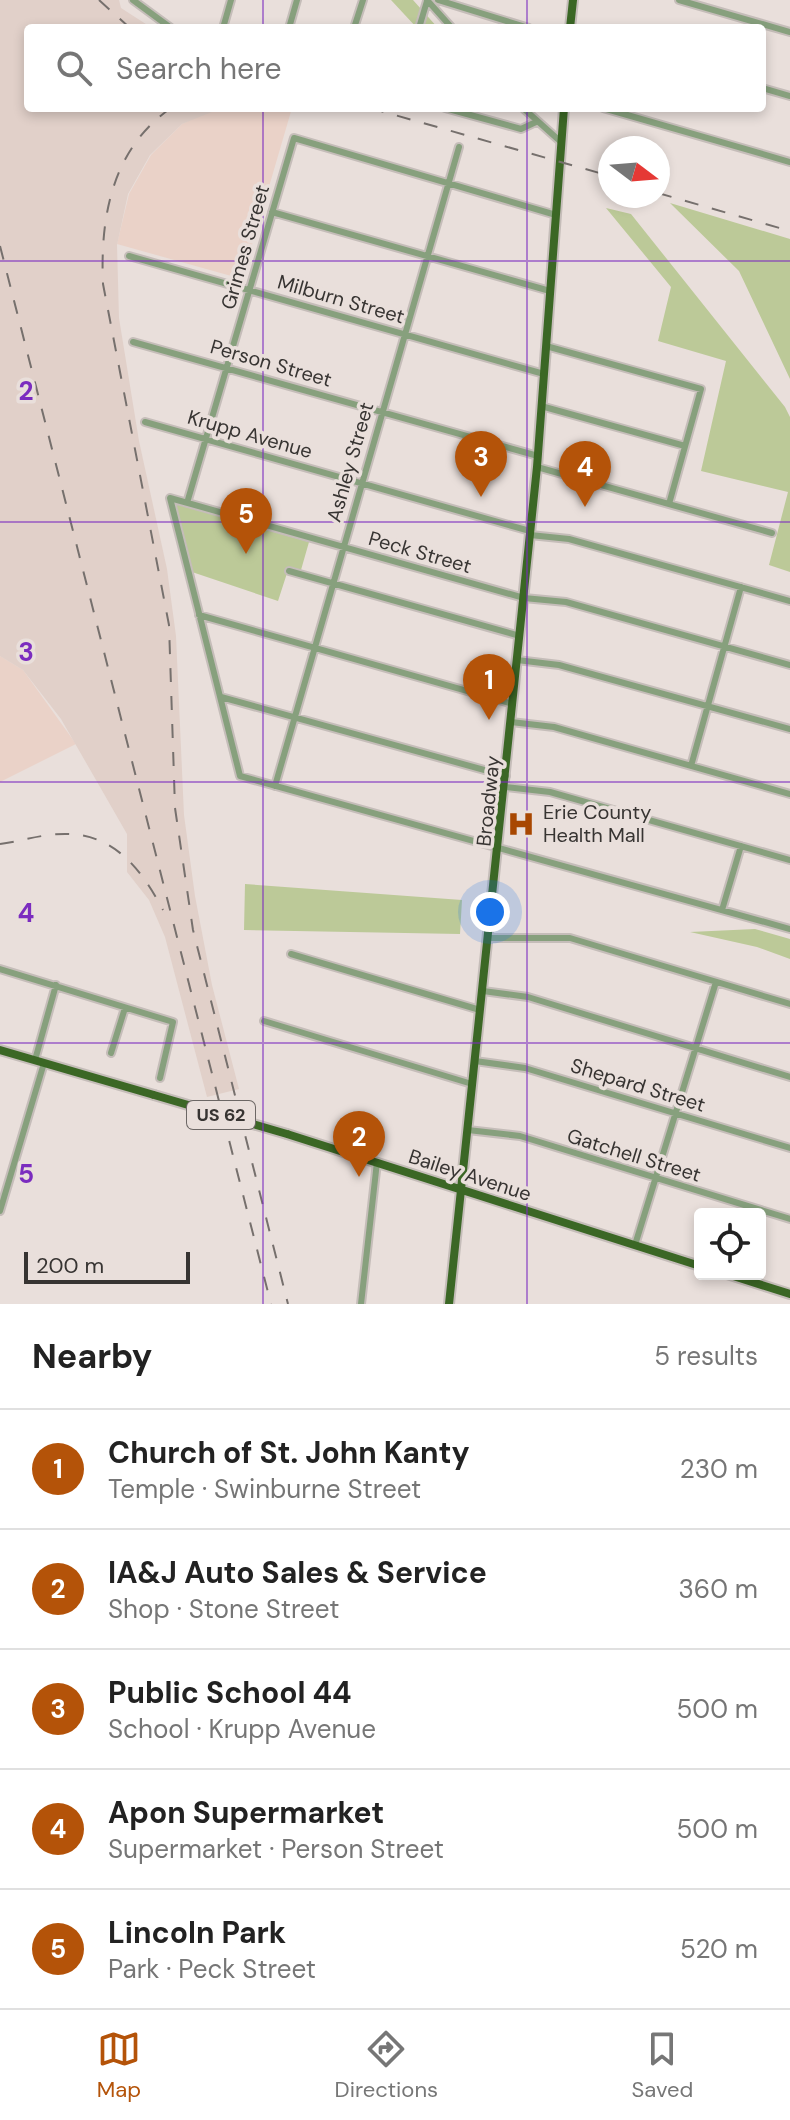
<!DOCTYPE html>
<meta charset="utf-8">
<style>
body{margin:0;font-family:"DM Sans",sans-serif;background:#f2f2f2;color:#222}
.controls{position:absolute;right:24px;bottom:24px;display:grid;overflow:hidden;border-radius:8px;box-shadow:0 4px 12px #0003}
.controls button{width:72px;height:72px;display:grid;place-items:center;padding:0;border:0;border-bottom:2px solid #e0e0e0;background:#fff;color:#222;font:40px sans-serif}
.compass{position:absolute;left:598px;top:136px;width:72px;height:72px;border-radius:50%;background:#fff;box-shadow:0 4px 12px #0003;rotate:106deg}
.scale{position:absolute;left:24px;bottom:20px;width:166px;box-sizing:border-box;padding-left:8px;border:4px solid #373432;border-top:0;font-size:22px;line-height:28px;white-space:nowrap;color:#373432;-webkit-text-stroke:6px #e9dfdb;paint-order:stroke}
.you{position:absolute;left:490px;top:912px;width:28px;height:28px;margin:-20px;border:6px solid #fff;border-radius:50%;background:#1a73e8;box-shadow:0 0 0 12px #1a73e833}
.badge{display:grid;place-items:center;width:52px;height:52px;border-radius:50%;background:#b45309;color:#fff;font-size:26px;font-weight:700}
.pin{position:absolute;translate:-50% -66px;filter:drop-shadow(0 2px 4px #0008)}
.pin::after{content:'';position:absolute;top:42px;width:28px;height:24px;background:inherit;clip-path:polygon(0 0,100% 0,50% 100%)}
.list{margin:0;padding:0;list-style:none}
h2{display:flex;justify-content:space-between;align-items:center;height:104px;margin:0;padding:0 32px;font-size:34px}
h2 small{font-size:26px;font-weight:400;color:#767676}
.list li{display:grid;grid-template-columns:52px 1fr auto;gap:24px;align-items:center;box-sizing:border-box;height:120px;padding:0 32px;border-top:2px solid #e0e0e0}
.list b{display:block;font-size:30px;white-space:nowrap}
.list p{margin:0;font-size:26px;white-space:nowrap;color:#767676}
.list em{font-size:26px;font-style:normal;color:#767676}
.icon{flex:none;width:44px;height:44px;fill:none;stroke:currentColor;stroke-width:2;stroke-linecap:round;stroke-linejoin:round}
.map{position:relative;flex:none;width:790px;height:1304px;overflow:hidden}
.search{position:absolute;background:#fff;box-shadow:0 4px 12px #0003;left:24px;right:24px;top:24px;height:88px;display:flex;align-items:center;gap:20px;box-sizing:border-box;padding:0 28px;border-radius:8px;color:#767676;font-size:30px}
.sheet{height:704px;background:#fff}
nav{display:flex;justify-content:space-around;align-items:center;box-sizing:border-box;height:112px;border-top:2px solid #e0e0e0;background:#fff;font-size:22px;color:#767676}
nav a{display:grid;justify-items:center;gap:4px}
nav .on{color:#b45309}
.map>svg:first-child{display:block}
</style>
<div class="map">
<svg width="790" height="1304" viewBox="0 0 790 1304">
<rect width="100%" height="100%" fill="#e9dfdb"/>
<path fill="#ead2c8" d="M216 108H292L242 279 117 244 129 194 151 155 182 124Z
M0 656 23 670 76 744 0 782Z"/>
<path fill="#e1d0c9" d="M0 0H119L121 8 152 28H28V108L217 110 182 124 150 155 128 194 117 245 119 318 139 441 167 569 176 636 184 815 195 896 212 985 239 1089 207 1097 165 937 149 900 127 872V834L61 719 23 670 0 656Z"/>
<path fill="#bcc998" d="M391 0H413L438 28H417Z
M670 203 790 239V379L739 271Z
M606 208 631 214 785 407 790 417V572L769 565 788 492 701 471 726 361 658 341 671 287Z
M173 503 309 542 301 570 289 567 278 601 192 572Z
M245 884 462 900 460 934 244 930Z
M755 929 790 939V959L757 947 690 932Z"/>
<g fill="none" stroke-linecap="round" stroke-linejoin="round">
<g stroke="#c5bdb9" stroke-width="10">
<path id="minor" d="M133 0 171 28
M427 0 452 28
M438 0 529 28
M679 0 790 32
M223 28 231 0
M289 28 297 0
M354 28 363 0
M419 28 427 1
M762 88 790 96
M445 108 521 129 536 122
M523 108 561 142
M603 108 790 162
M272 212 550 291
M129 256 544 374
M133 342 538 456
M546 346 701 389 669 504
M541 406 685 446
M145 422 530 531
M537 467 772 533
M187 503 294 138 556 215
M530 535 569 539 790 601
M289 571 520 636
M199 615 513 704
M517 660 559 665 790 729
M790 665 566 602 524 598 170 498 240 776 790 929
M221 697 506 776
M511 722 554 727 790 794
M691 766 741 587
M275 786 459 147
M505 787 550 792 790 860
M722 910 741 846
M488 938H570L790 1004
M291 954 480 1010
M0 969 173 1022 160 1078
M483 991 528 997 790 1077
M264 1021 472 1084
M111 1053 125 1008
M35 1060 56 985
M475 1061 525 1068 790 1148
M468 1130 520 1136 790 1219
M0 1211 44 1063
M635 1245 716 982
M361 1304 377 1162"/>
</g>
<g stroke="#c5bdb9" stroke-width="12">
<path id="major" d="M570 28 573 0
M0 1050 154 1095
M287 1134 700 1266
M727 1274 790 1294
M449 1304 537 467 564 108"/>
</g>
<use href="#minor" stroke="#87a07d" stroke-width="6"/>
<use href="#major" stroke="#3b6725" stroke-width="8"/>
<path stroke="#76706d" stroke-width="2" stroke-dasharray="14 14" stroke-linecap="butt" d="M99 0 130 28
M171 108C112 149 100 217 103 284L169 625 175 808 193 930 288 1304
M370 108 610 176
M658 193 790 231
M0 246 271 1304
M0 844C16 842 32 837 49 835 108 827 138 863 163 910"/>
<g stroke="#c5bdb9" stroke-width="12" stroke-linecap="butt">
<path id="major-bridge" d="M154 1095 287 1134"/>
</g>
<use href="#major-bridge" stroke="#3b6725" stroke-width="8"/>
</g>
<path fill="none" stroke="#7b2cbf" stroke-width="2" stroke-opacity="0.55" d="M263 0V28M527 0V28M263 108V1304M527 108V1304M0 261H790M0 522H790M0 782H790M0 1043H790"/>
<defs>
<g id="hospital-bare" transform="scale(2.16)"><path d="M-5-5h3v3.5h4V-5h3V5h-3V1.5h-4V5h-3Z" fill="#a84701" stroke="#e9dfdb" stroke-width="2.5" paint-order="stroke"/></g>
</defs>
<g fill-rule="evenodd">
<use href="#hospital-bare" x="521" y="824"/>
</g>
<g text-anchor="middle" stroke-width="7" stroke-linejoin="round" paint-order="stroke">
<rect fill="#e9dfdb" stroke="#6c6765" stroke-width="2" x="187" y="1101" width="68" height="28" rx="6"/>
<g font-size="18" font-weight="bold" fill="#373432">
<text x="221" y="1121">US 62</text>
</g>
<g font-size="20" fill="#373432" stroke="#e9dfdb">
<text transform="translate(245 247) rotate(-74)" y="7">Grimes Street</text>
<text transform="translate(341 299) rotate(16)" y="7">Milburn Street</text>
<text transform="translate(271 363) rotate(16)" y="7">Person Street</text>
<text transform="translate(250 434) rotate(16)" y="7">Krupp Avenue</text>
<text transform="translate(350 462) rotate(-74)" y="7">Ashley Street</text>
<text transform="translate(420 552) rotate(16)" y="7">Peck Street</text>
<text transform="translate(488 801) rotate(-84)" y="7">Broadway</text>
<text transform="translate(638 1085) rotate(17)" y="7">Shepard Street</text>
<text transform="translate(634 1155) rotate(17)" y="7">Gatchell Street</text>
<text transform="translate(470 1175) rotate(18)" y="7">Bailey Avenue</text>
</g>
<g font-size="20" fill="#373432" stroke="#e9dfdb" text-anchor="start">
<text x="543" y="819">Erie County<tspan x="543" dy="23">Health Mall</tspan></text>
</g>
</g>
<g font-size="26" text-anchor="middle" font-weight="bold" fill="#7b2cbf" stroke="#e9dfdb" stroke-width="7" stroke-linejoin="round" paint-order="stroke">
<text x="26" y="400">2</text>
<text x="26" y="661">3</text>
<text x="26" y="922">4</text>
<text x="26" y="1183">5</text>
</g>
</svg>
<div class="controls">
<button><svg class="icon" aria-label="locate" viewBox="0 0 24 24"><circle cx="12" cy="12" r="6"/><path d="M12 2v4M12 18v4M2 12h4M18 12h4"/></svg></button>
</div>
<svg class="compass" viewBox="-18 -18 36 36"><path d="M0-13l5 13h-10z" fill="#e53935"/><path d="M0 13l5-13h-10z" fill="#767676"/></svg>
<div class="scale">200 m</div>
<div class="you"></div>
<div class="pin badge" style="left:489px;top:720px">1</div>
<div class="pin badge" style="left:359px;top:1177px">2</div>
<div class="pin badge" style="left:481px;top:497px">3</div>
<div class="pin badge" style="left:585px;top:507px">4</div>
<div class="pin badge" style="left:246px;top:554px">5</div>
<div class="search"><svg class="icon" aria-label="search" viewBox="0 0 24 24"><circle cx="10" cy="10" r="6"/><path d="M15 15l6 6"/></svg>Search here</div>
</div>
<section class="sheet">
<h2>Nearby<small>5 results</small></h2>
<ul class="list">
<li><span class="badge">1</span><div><b>Church of St. John Kanty</b><p>Temple · Swinburne Street</p></div><em>230 m</em></li>
<li><span class="badge">2</span><div><b>IA&amp;J Auto Sales &amp; Service</b><p>Shop · Stone Street</p></div><em>360 m</em></li>
<li><span class="badge">3</span><div><b>Public School 44</b><p>School · Krupp Avenue</p></div><em>500 m</em></li>
<li><span class="badge">4</span><div><b>Apon Supermarket</b><p>Supermarket · Person Street</p></div><em>500 m</em></li>
<li><span class="badge">5</span><div><b>Lincoln Park</b><p>Park · Peck Street</p></div><em>520 m</em></li>
</ul>
</section>
<nav>
<a class="on"><svg class="icon" aria-label="map" viewBox="0 0 24 24"><path d="M3 6l6-2 6 2 6-2v14l-6 2-6-2-6 2zM9 4v14M15 6v14"/></svg>Map</a>
<a><svg class="icon" aria-label="directions" viewBox="0 0 24 24"><path d="M12 3l9 9-9 9-9-9zM9 14v-3h6M13 9l2 2-2 2"/></svg>Directions</a>
<a><svg class="icon" aria-label="saved" viewBox="0 0 24 24"><path d="M7 4h10v16l-5-4-5 4z"/></svg>Saved</a>
</nav>
